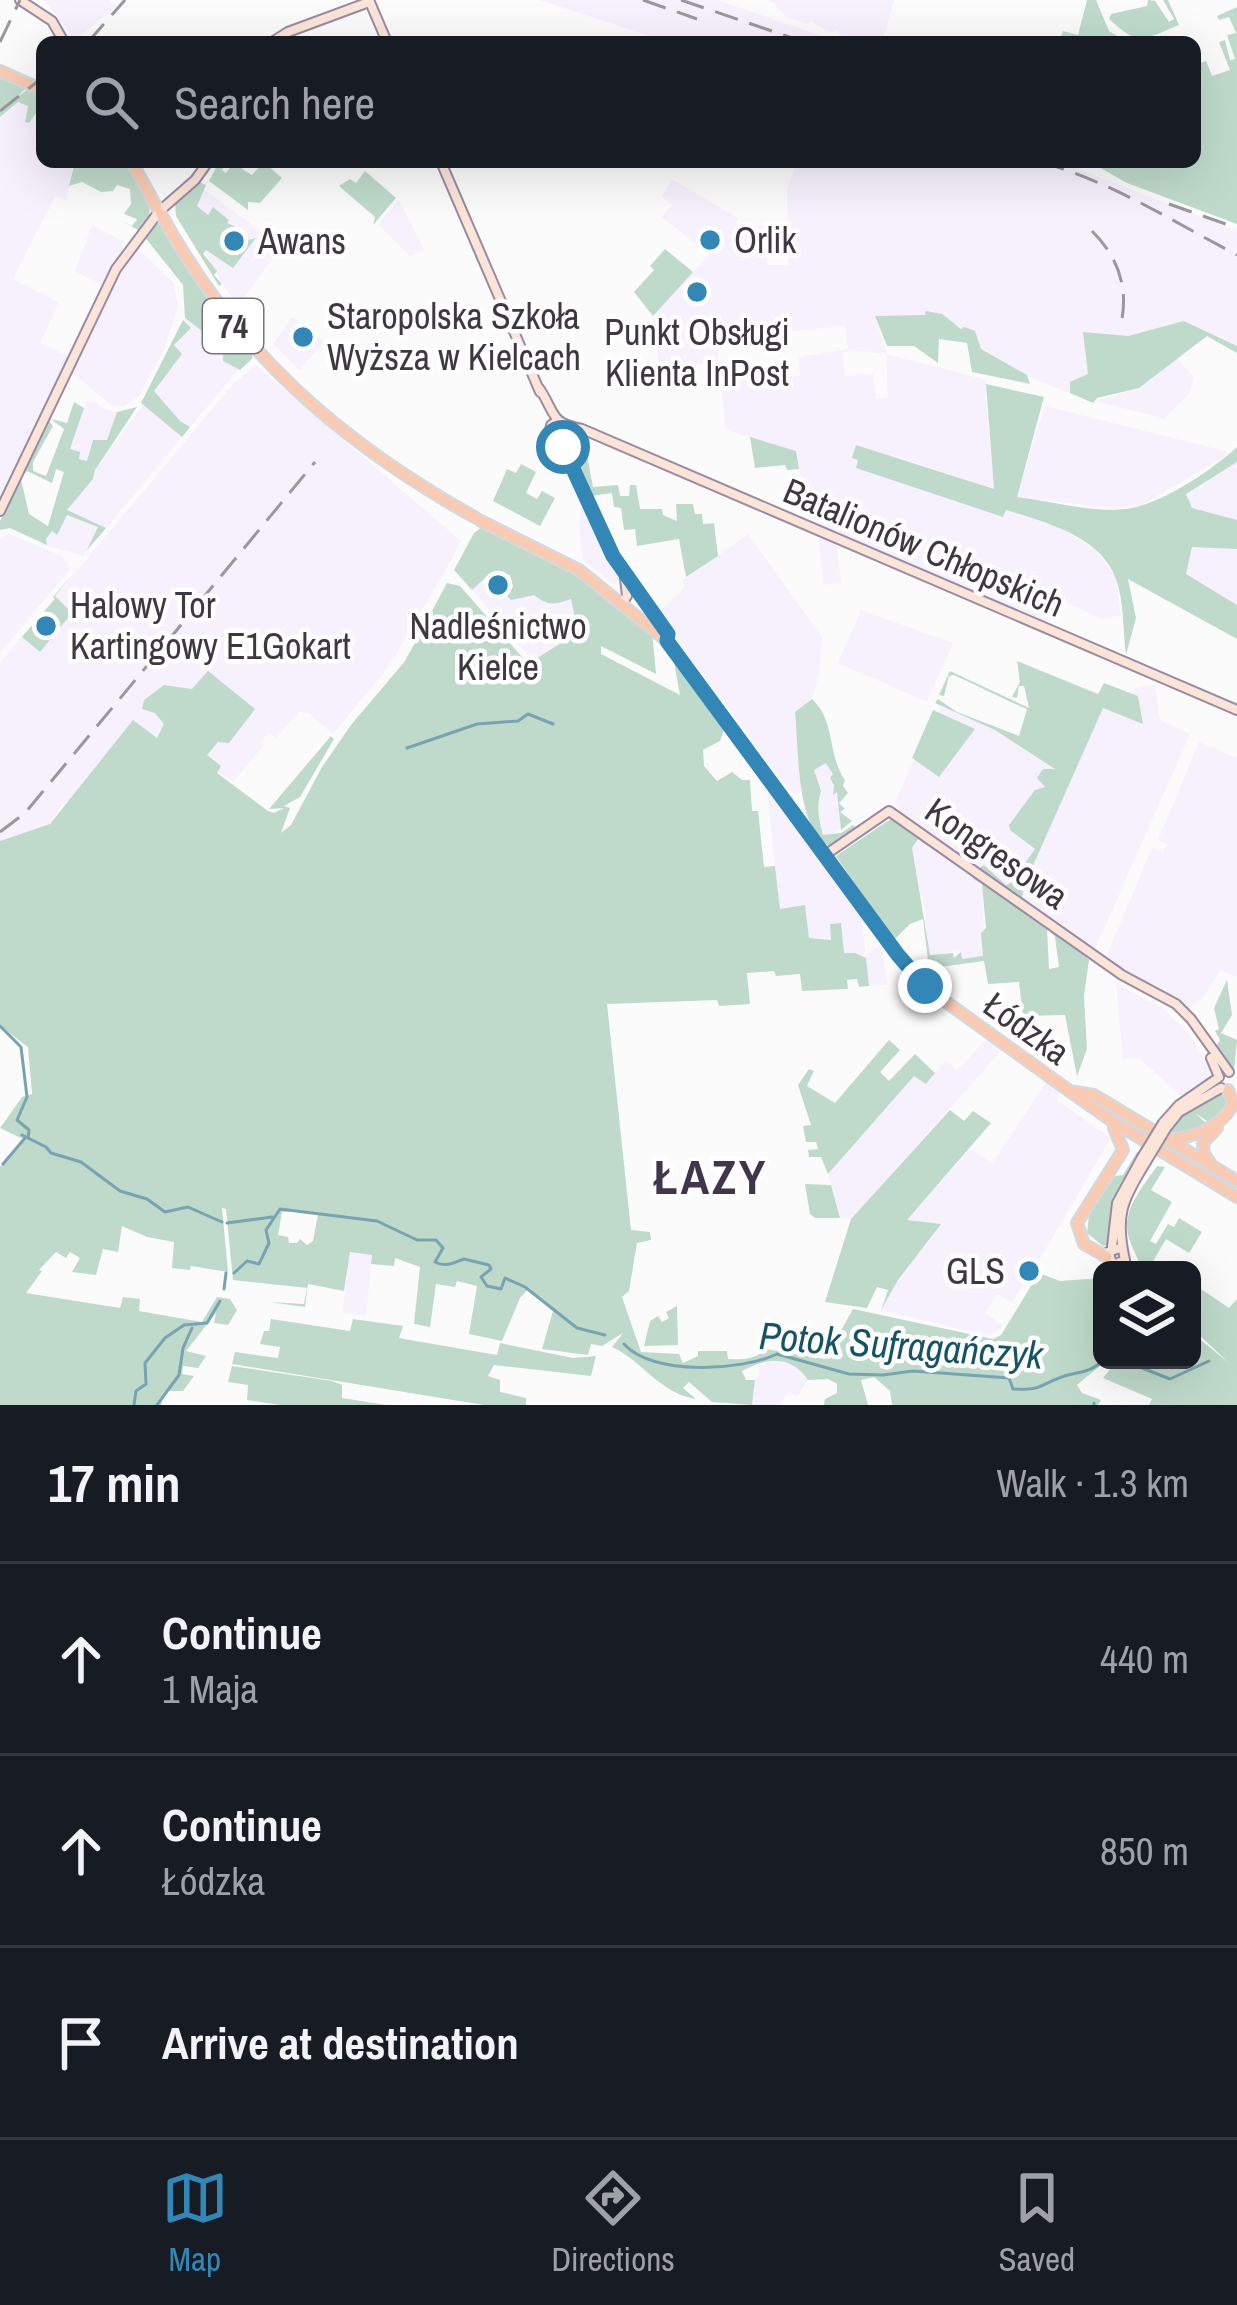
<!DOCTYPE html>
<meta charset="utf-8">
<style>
body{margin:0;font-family:"Archivo Narrow",sans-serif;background:#20242c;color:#f1f3f6}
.controls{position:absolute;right:36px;bottom:36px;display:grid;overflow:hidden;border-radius:18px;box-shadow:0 12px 48px #0002}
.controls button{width:108px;height:108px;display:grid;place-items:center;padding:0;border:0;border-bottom:3px solid #363941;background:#171b24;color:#f1f3f6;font:60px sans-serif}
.stop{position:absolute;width:36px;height:36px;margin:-27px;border:9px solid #3387b7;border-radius:50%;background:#fff}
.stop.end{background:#3387b7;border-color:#fff;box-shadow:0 3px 12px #0008}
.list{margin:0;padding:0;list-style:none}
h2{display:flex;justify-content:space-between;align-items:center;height:156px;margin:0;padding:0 48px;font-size:51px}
h2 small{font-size:39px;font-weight:400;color:#9ea1a6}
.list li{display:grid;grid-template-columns:78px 1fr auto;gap:36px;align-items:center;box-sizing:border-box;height:192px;padding:0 48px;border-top:3px solid #363941}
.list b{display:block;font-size:45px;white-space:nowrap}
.list p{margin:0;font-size:39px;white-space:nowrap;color:#9ea1a6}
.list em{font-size:39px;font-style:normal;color:#9ea1a6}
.icon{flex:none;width:66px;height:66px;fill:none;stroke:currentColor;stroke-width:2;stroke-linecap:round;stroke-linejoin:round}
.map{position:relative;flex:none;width:1237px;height:1405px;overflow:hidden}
.search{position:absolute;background:#171b24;box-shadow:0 12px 48px #0002;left:36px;right:36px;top:36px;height:132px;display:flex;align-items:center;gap:30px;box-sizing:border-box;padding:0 42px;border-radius:18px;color:#9ea1a6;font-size:45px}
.sheet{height:732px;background:#171b24}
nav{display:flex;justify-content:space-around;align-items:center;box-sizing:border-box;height:168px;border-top:3px solid #363941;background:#171b24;font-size:33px;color:#9ea1a6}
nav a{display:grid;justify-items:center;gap:6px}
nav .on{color:#3387b7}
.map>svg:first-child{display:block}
</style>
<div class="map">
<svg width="1237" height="1405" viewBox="0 0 1237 1405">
<rect width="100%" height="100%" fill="#fbfbfb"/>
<path fill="#f7f0fd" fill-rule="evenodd" d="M45 0H109L117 6 75 40Z
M540 0H718L839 42H668Z
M770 0H894L882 42H856L841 36 837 30 831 33 810 21 806 24 787 17Z
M19 101 28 105 25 121 29 123 36 112 42 114V162H75L66 200 55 197 13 279 59 302 40 343 68 356 0 495V118Z
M797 162H1061L1237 231V346L1185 321 1128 336 1085 352 1088 374 1070 382V393L1038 381 981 349 971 332 940 317H875L887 354 987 380 985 398 995 489 895 456 858 460 856 468 1002 517 1005 510 1059 527 1095 550 1116 577 1121 616 1100 618 1057 599 1047 600 1048 629 836 540 841 583 824 585 813 496H803L796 451 726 430 721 384 732 380 730 364H734L751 362 754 382 800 376 799 357 848 349 845 326 716 339 719 363 659 369 653 316 709 255 662 217 672 205 661 196 673 180 738 218 736 225H768L767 265H788L787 189ZM863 351 886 354 888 398 876 399 873 374 845 376 842 352Z
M198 185 281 246 238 306 190 236Z
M399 200 424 250 410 256 378 224Z
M92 225 126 243 101 285 75 271Z
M136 246 174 284 178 307 163 352 139 396 123 407H113L73 373 116 279Z
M184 303 247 359 83 556 41 544 142 406 185 319Z
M292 317 325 342 299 370 273 344Z
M1176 357 1193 377 1190 393 1164 419 1095 401 1139 388Z
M256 365 461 541 443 575 386 670 333 734 308 713 299 712 276 738 268 733 261 742 264 745 233 782 162 733 62 805 50 824 0 841V663L233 384Z
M96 401 101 408 117 412 107 441 93 440 87 461 78 459 70 449 86 402Z
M1045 406 1226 451V456L1140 506 1111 508 1016 497Z
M1237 462V520L1191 508 1186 494Z
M582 498 620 580 614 584 583 560 579 525Z
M8 534 60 555 71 568 0 653V539Z
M748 534 822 637 819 673 812 699 795 712 803 792 792 793 777 773 775 775 746 731 656 616 685 587 682 581Z
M1192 547 1237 549V605L1185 574Z
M510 574 513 587 527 594 571 599 578 632 533 661 472 590 487 576Z
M861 610 953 643 927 702 838 663Z
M1155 685 1160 720 1190 734 1095 949 1021 900 898 809 895 802 908 772 942 706 1052 752 1066 786 1103 707 1142 723 1133 694 1135 688Z
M1199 742 1237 758V977L1221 970 1201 1000 1189 1008 1120 967 1107 955 1152 848 1163 852 1167 844 1158 840Z
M826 759 835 774 841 828 823 841 812 769Z
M766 781 861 914 866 955 882 943 887 985 869 986 866 958 844 954 831 940 809 938 805 906 780 910Z
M918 839 983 884 984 956 962 959 960 951 929 955 923 896 916 893 912 849Z
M1116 983 1161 1007 1188 1032 1212 1072 1207 1081 1181 1096 1139 1058 1123 1059Z
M986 1039 1002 1050 851 1219 840 1218 828 1174 915 1075 926 1084 946 1061 958 1070Z
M1047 1081 1060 1089 1057 1100 1111 1138 1028 1279 1012 1302 997 1294 985 1313 1002 1325 1000 1329 989 1336 881 1310 898 1280 940 1225 906 1221 970 1149 992 1163Z
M349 1252 372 1255 366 1316 343 1313Z
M775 1358 797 1365 808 1380 797 1397 788 1392 779 1405H752L755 1380 760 1374 758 1367Z"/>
<path fill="#bfdacb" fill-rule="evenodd" d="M1087 0H1096L1109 31 1127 42H1059L1063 31 1078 35Z
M1148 0 1155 1 1169 22 1174 19 1163 0H1168L1179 25C1140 41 1139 46 1109 19L1111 14 1147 6Z
M1237 7V224L1127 183 1090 162H1195V65L1206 61 1212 76 1230 70 1219 42 1225 40 1230 60 1235 59 1227 35 1236 33 1229 17 1219 20 1217 16Z
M0 73 28 86 17 97 31 87 42 92V114L36 113 29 123 25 122 28 106 18 102 0 117V112L11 101 0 109Z
M75 162H129L149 203 150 217 138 230 122 221 132 226 137 219 124 214 131 204 130 189 117 185 113 191 101 192 82 182 69 186Z
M219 162H227L222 170 226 173 234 162H247L242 169 252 175 264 162 282 178 260 203 248 202V210L209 181Z
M365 171 396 198 373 225 375 217 339 186 350 179 356 183Z
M199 182 206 185 197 206 208 215 213 207 229 220 227 223 238 228 236 232 248 240 256 238 233 268 206 250 203 254 217 271 214 275 222 284 219 286 176 216 175 203Z
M155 223 164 225 176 251 177 248 210 299 253 352 252 359 240 370 223 361V347L185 318 183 285 144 236Z
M665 249 693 272 653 316 634 292 654 270 650 266Z
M926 311 942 314 961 329 964 327 975 331 981 349 1027 375 1030 384 972 372 967 343 939 339 938 363 914 346H887L875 316 925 315Z
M183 320 191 328 174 345 182 354 154 391 180 421 190 427 182 437 141 403Z
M1184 321 1237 346V353L1207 336 1139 388 1097 398 1093 403 1070 393V382L1088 374 1083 332 1128 336Z
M986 384 1044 397 1017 497C1053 501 1104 517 1140 506 1173 496 1213 469 1237 447V462L1186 494 1192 508 1237 520V549L1192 547 1186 574 1237 605V639L1128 579 1136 618 1126 655C1123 631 1124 601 1116 579 1101 536 1044 522 1006 510L1003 517 856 468 858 460 852 458 856 445 994 489Z
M74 402 84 408 70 449 80 452 79 459 87 461 93 440H107L117 412 137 407 95 470 93 479 67 510 106 528 87 550 98 527 67 515 57 535 52 531 46 539 47 545 10 528 0 530V521L21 479 29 514 48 526 64 472 56 469 52 483 27 471 22 476 49 421 53 426 33 462V471L46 476 64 429 51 419 67 423Z
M568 432 576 433 578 450H586L593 487 618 485 620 496H629L630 485H636L640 509H662L663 515 677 521 676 504H693L695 514H702L703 524 714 523 718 556 686 577 679 539 637 546 635 529 624 530 621 508 614 507 612 493 591 496 564 438Z
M750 437 796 451 799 469 787 470 785 465 755 468Z
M521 464 536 472 526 493 537 499 542 491 555 498 540 526 493 501 507 469 516 473Z
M482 527 565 564 652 631 656 674 601 646V654L680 695 673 656 725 727 720 741 703 750 704 766 717 781 732 772 742 780H750L752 811H758L764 867 775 866 780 909 805 905 809 938 831 940 830 924 841 923 844 953H855L866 958 869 986 859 987 857 979 847 980 848 989 802 991 800 974 776 976 774 971 747 973 750 1004 719 1006 717 1000 607 1004 631 1230 650 1232 651 1240 637 1243 629 1291 622 1297 641 1352 679 1354 683 1363 698 1356V1351H727L728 1359C743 1360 755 1359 766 1349L825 1359 853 1309 993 1339 1001 1335 1039 1273 1060 1281 1102 1278V1360H1107L1077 1385 1082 1393 1101 1400 1098 1405H892L890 1391 874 1377 861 1380 868 1405H824L825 1399 837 1393V1384L828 1379 808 1380C790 1354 766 1358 742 1371L746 1380H755L752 1405 712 1402 689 1382 683 1388 696 1399C659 1393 644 1362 612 1347L623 1333 602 1346 591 1344 588 1355 542 1349 553 1311 529 1288 520 1298 502 1341 469 1334 477 1286 457 1281 455 1287 436 1284 430 1327 414 1324 420 1267 395 1258 394 1266 371 1264 372 1255 350 1252 344 1291 308 1284 305 1307 269 1302 304 1304 307 1288 233 1280 226 1209 222 1208 228 1272 191 1266 190 1270 172 1268 174 1242 147 1237 122 1226 118 1252 103 1249 96 1275 72 1272 80 1258 70 1252 66 1258 56 1252 39 1270 42 1271 26 1293 120 1308 123 1297 140 1299 139 1311 202 1322 217 1297 230 1299 237 1310 228 1325 214 1323 216 1313 186 1351 206 1356 198 1368 183 1366 182 1374 194 1376 183 1391H165L161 1405H0V1167L23 1139 0 1128 22 1097 32 1094 28 1047 0 1026V841L50 824 133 720 157 738 164 724 155 713 142 709 144 700 164 685 192 689 208 671 255 709 229 743 218 742 207 755 221 766 217 773 268 811 274 813 284 808 269 809 331 736 334 739 300 797 284 806 290 808 281 833 291 825 322 767 351 725 405 661 447 583 460 586 528 664 578 632 571 599C555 605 547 606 534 595L511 600 506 595 513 587 510 575 487 576 472 590 454 570 474 533ZM309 1211 318 1214 313 1241 307 1245 300 1239 297 1243H289L288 1237 278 1235 282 1212Z
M74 573 55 596 72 613 40 652 22 637 55 599 53 597Z
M1017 661 1098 694 1104 683 1138 696 1143 724 1103 708 1027 879 1021 900 979 868 984 865 1006 885 1011 883 1035 849 1010 830 1009 825 1035 790 1045 787 1037 778 1043 769H1055L995 730 935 703 938 699 957 712 1019 736 1027 709C1001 698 980 687 954 675L949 676 944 696 939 695 950 671 1029 708 1024 686H1019L1017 698 1012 697 1020 682Z
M812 699C836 721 827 755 845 780L843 786 848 793 839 803 845 809 840 812 852 821 841 830 837 792 833 795 834 785 830 778 833 774 826 763 814 770 821 791C816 806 819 821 823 835L841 833 853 825 856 828 832 847C795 833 799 747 795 712Z
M933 710 975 729 939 777 912 758Z
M892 818 966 871 918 839 912 848 930 955 953 953 954 958 961 952 962 959 983 956 981 933 986 928 982 884 973 879 976 876 1047 929 1049 969 1059 967 1055 937 1050 931 1073 944 1089 960 1084 996 1087 1049 1077 1076 1065 1015 1023 1016 1019 982 988 984 984 961 940 967 943 994 931 985 923 919 910 924 893 941 836 856Z
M1227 980 1232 1015 1221 1033 1237 1040 1234 1070H1230L1215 1048 1220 1040 1215 1031 1219 1029 1214 1008Z
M889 1040 900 1050 880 1072 889 1081 915 1054 935 1073 926 1084 914 1076 828 1174 821 1157H809L808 1150 818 1149 816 1142H806L803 1126 811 1125 798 1085 809 1069 814 1071 807 1086 835 1103Z
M1219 1091 1226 1093 1230 1107 1210 1123 1195 1113 1207 1124 1182 1136 1167 1135 1180 1116Z
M950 1110 964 1121 973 1111 991 1123 907 1220 941 1224 898 1280 881 1310 888 1290 877 1287 867 1308 825 1302 851 1219Z
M1137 1152H1142L1116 1198 1109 1245 1103 1246 1087 1233 1089 1215 1115 1176 1123 1175Z
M1157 1166 1165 1167 1151 1190 1172 1202 1150 1241 1156 1244 1168 1224 1174 1227 1179 1218 1202 1232 1189 1253 1166 1239 1148 1270H1141C1139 1259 1134 1252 1130 1241 1119 1213 1142 1188 1157 1166Z
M805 1184 831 1185 840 1218H815L810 1214Z
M1192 1283 1229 1308 1237 1299V1405H1149L1152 1399 1103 1378 1116 1362 1109 1360H1192V1333L1229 1363 1192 1328Z
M677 1306 678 1345 644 1346 650 1321 658 1316 662 1322 669 1318 666 1312Z
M271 1319 350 1331 353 1319 403 1326 399 1338 410 1340 497 1355 500 1343 573 1358 596 1356 591 1376 494 1365 488 1376 500 1380V1392L526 1398V1405H484L232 1364 235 1352 278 1358 280 1347 260 1344 264 1331H269Z
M232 1366 332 1381 342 1385V1398L386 1405H280L247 1400 248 1385 228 1382Z"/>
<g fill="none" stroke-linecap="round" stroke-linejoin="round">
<path stroke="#78a3b1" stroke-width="3" d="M407 748 477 724 518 721 528 714 553 724
M0 1026 21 1047 27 1097 17 1120 29 1130 28 1138
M22 1135 46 1147 51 1153 81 1162 120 1191 147 1199 165 1212 188 1207 222 1222
M3 1164 25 1138
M227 1223 272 1217
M234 1273 247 1261 259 1264 269 1243 266 1230 280 1209 377 1221 417 1240H436L443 1248 435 1262C445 1268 455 1262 464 1259L489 1265 491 1269 481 1277 487 1286 501 1289 505 1278 525 1287 577 1328 605 1335
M224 1289 226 1273
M624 1344C652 1376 741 1371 777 1354L849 1374 883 1375 913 1371 1009 1378 1013 1389C1041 1390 1036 1387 1059 1378 1079 1370 1085 1376 1104 1360
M1122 1360 1170 1379 1209 1361
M134 1405 136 1391 146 1384 145 1363 165 1338 184 1325 207 1323 220 1301
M157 1405 179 1375 183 1348 192 1328
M1094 1405V1403"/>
<g stroke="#988ba5" stroke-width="12">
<path id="secondary" d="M20 0 52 21 64 42
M369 0 387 42
M272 42 288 32 369 2
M441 162 540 392
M163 208 195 180 208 162
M539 388C556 413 549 423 582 429L1237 710
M557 421 551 425 550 431 559 439 613 555 667 635V641
M0 511 116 269 158 213
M623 602 627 596 625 578
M825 855 889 811 1122 975 1176 1004 1191 1019 1229 1072
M1211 1058 1219 1077
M1163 1123 1179 1105 1218 1078
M1168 1126 1179 1112 1221 1088
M1112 1247 1117 1203 1141 1159
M1120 1248 1108 1252 1113 1265 1125 1260C1115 1216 1122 1200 1146 1162"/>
</g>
<g stroke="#d8d7d9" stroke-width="14">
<path id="primary" d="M0 71 42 90
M132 162 157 208
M161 214C236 352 340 442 476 518
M481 521 579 570 667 641 898 955 931 991 1057 1082 1112 1121 1237 1197
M1069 1091 1094 1095 1237 1181
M1171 1139C1193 1138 1225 1125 1233 1103L1228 1090
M1210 1163 1204 1154 1203 1143 1217 1128
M1107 1257 1084 1244 1077 1223 1123 1150 1114 1128"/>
</g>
<use href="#secondary" stroke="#fce4d8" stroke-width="8"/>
<use href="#primary" stroke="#facab2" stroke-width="9"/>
<path stroke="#9a979d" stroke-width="3" stroke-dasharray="24 12" stroke-linecap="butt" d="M643 0 697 19
M681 0 804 42
M0 42 20 0
M88 42 125 0
M0 111 42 78
M1041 162C1112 182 1172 221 1237 255
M1169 204 1237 228
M1092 231C1118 257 1129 287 1121 324
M198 604 315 462
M0 832 25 813 195 608"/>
<g stroke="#988ba5" stroke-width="12" stroke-linecap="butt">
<path id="secondary-bridge" d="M1141 1159 1163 1123
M1146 1162 1167 1127"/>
</g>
<use href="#secondary-bridge" stroke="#fce4d8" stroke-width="8"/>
</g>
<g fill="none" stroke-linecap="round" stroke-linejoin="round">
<path stroke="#3387b7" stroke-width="15" d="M563 447 613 556 668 634 667 641 898 955 925 986"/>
</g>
<g fill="#3387b7" stroke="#fff" stroke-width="4.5">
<circle cx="710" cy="240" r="12"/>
<circle cx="234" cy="241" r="12"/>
<circle cx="697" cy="292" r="12"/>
<circle cx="303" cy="337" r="12"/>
<circle cx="498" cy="585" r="12"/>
<circle cx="46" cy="626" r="12"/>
<circle cx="1029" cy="1271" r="12"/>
</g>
<g text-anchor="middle" stroke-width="9" stroke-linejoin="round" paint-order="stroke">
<rect fill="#fff" stroke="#78747b" stroke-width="3" x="203" y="299" width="60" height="54" rx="9"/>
<g font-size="33" font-weight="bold" fill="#3e3843">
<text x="233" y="338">74</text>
</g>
<g font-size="36" fill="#3e3843" stroke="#fff" text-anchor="start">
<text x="734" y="253">Orlik</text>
<text x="258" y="254">Awans</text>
<text x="327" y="329">Staropolska Szkoła<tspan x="327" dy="41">Wyższa w Kielcach</tspan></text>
<text x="697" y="345" text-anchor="middle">Punkt Obsługi<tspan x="697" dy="41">Klienta InPost</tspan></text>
<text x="70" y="618">Halowy Tor<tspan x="70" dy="41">Kartingowy E1Gokart</tspan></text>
<text x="498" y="639" text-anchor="middle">Nadleśnictwo<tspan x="498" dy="41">Kielce</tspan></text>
<text x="1005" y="1284" text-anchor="end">GLS</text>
</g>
<g font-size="36" fill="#3e3843" stroke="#fff">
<text transform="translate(924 547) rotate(23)" y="13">Batalionów Chłopskich</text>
<text transform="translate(997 853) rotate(35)" y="13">Kongresowa</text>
<text transform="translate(1027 1028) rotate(36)" y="13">Łódzka</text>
</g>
<g font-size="39" font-style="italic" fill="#175463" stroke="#fff">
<text transform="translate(901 1345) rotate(4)" y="14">Potok Sufragańczyk</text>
</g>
<g font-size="48" font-weight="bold" letter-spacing="3" fill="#40354a" stroke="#fff">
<text x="711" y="1194">ŁAZY</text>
</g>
</g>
</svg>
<div class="controls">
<button><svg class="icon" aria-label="layers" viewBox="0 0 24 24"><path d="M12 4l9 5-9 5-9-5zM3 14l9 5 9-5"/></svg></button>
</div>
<div class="stop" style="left:563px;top:447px"></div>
<div class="stop end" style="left:925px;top:986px"></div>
<div class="search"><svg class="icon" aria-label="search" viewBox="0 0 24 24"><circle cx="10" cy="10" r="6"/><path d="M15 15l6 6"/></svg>Search here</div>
</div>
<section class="sheet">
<h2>17 min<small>Walk · 1.3 km</small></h2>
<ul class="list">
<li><svg class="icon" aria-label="ahead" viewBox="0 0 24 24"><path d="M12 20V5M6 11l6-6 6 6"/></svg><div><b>Continue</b><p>1 Maja</p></div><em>440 m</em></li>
<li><svg class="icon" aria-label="ahead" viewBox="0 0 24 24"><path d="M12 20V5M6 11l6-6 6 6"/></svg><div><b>Continue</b><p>Łódzka</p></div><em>850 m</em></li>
<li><svg class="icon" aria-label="arrive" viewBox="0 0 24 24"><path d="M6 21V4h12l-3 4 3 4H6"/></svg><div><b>Arrive at destination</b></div></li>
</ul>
</section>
<nav>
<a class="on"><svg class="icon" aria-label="map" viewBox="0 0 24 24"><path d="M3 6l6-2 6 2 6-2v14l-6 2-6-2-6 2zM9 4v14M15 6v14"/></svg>Map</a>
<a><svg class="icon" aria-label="directions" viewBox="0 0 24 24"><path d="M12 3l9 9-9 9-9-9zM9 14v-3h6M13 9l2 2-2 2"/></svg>Directions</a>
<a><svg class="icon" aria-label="saved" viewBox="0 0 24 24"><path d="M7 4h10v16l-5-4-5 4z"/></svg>Saved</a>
</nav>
